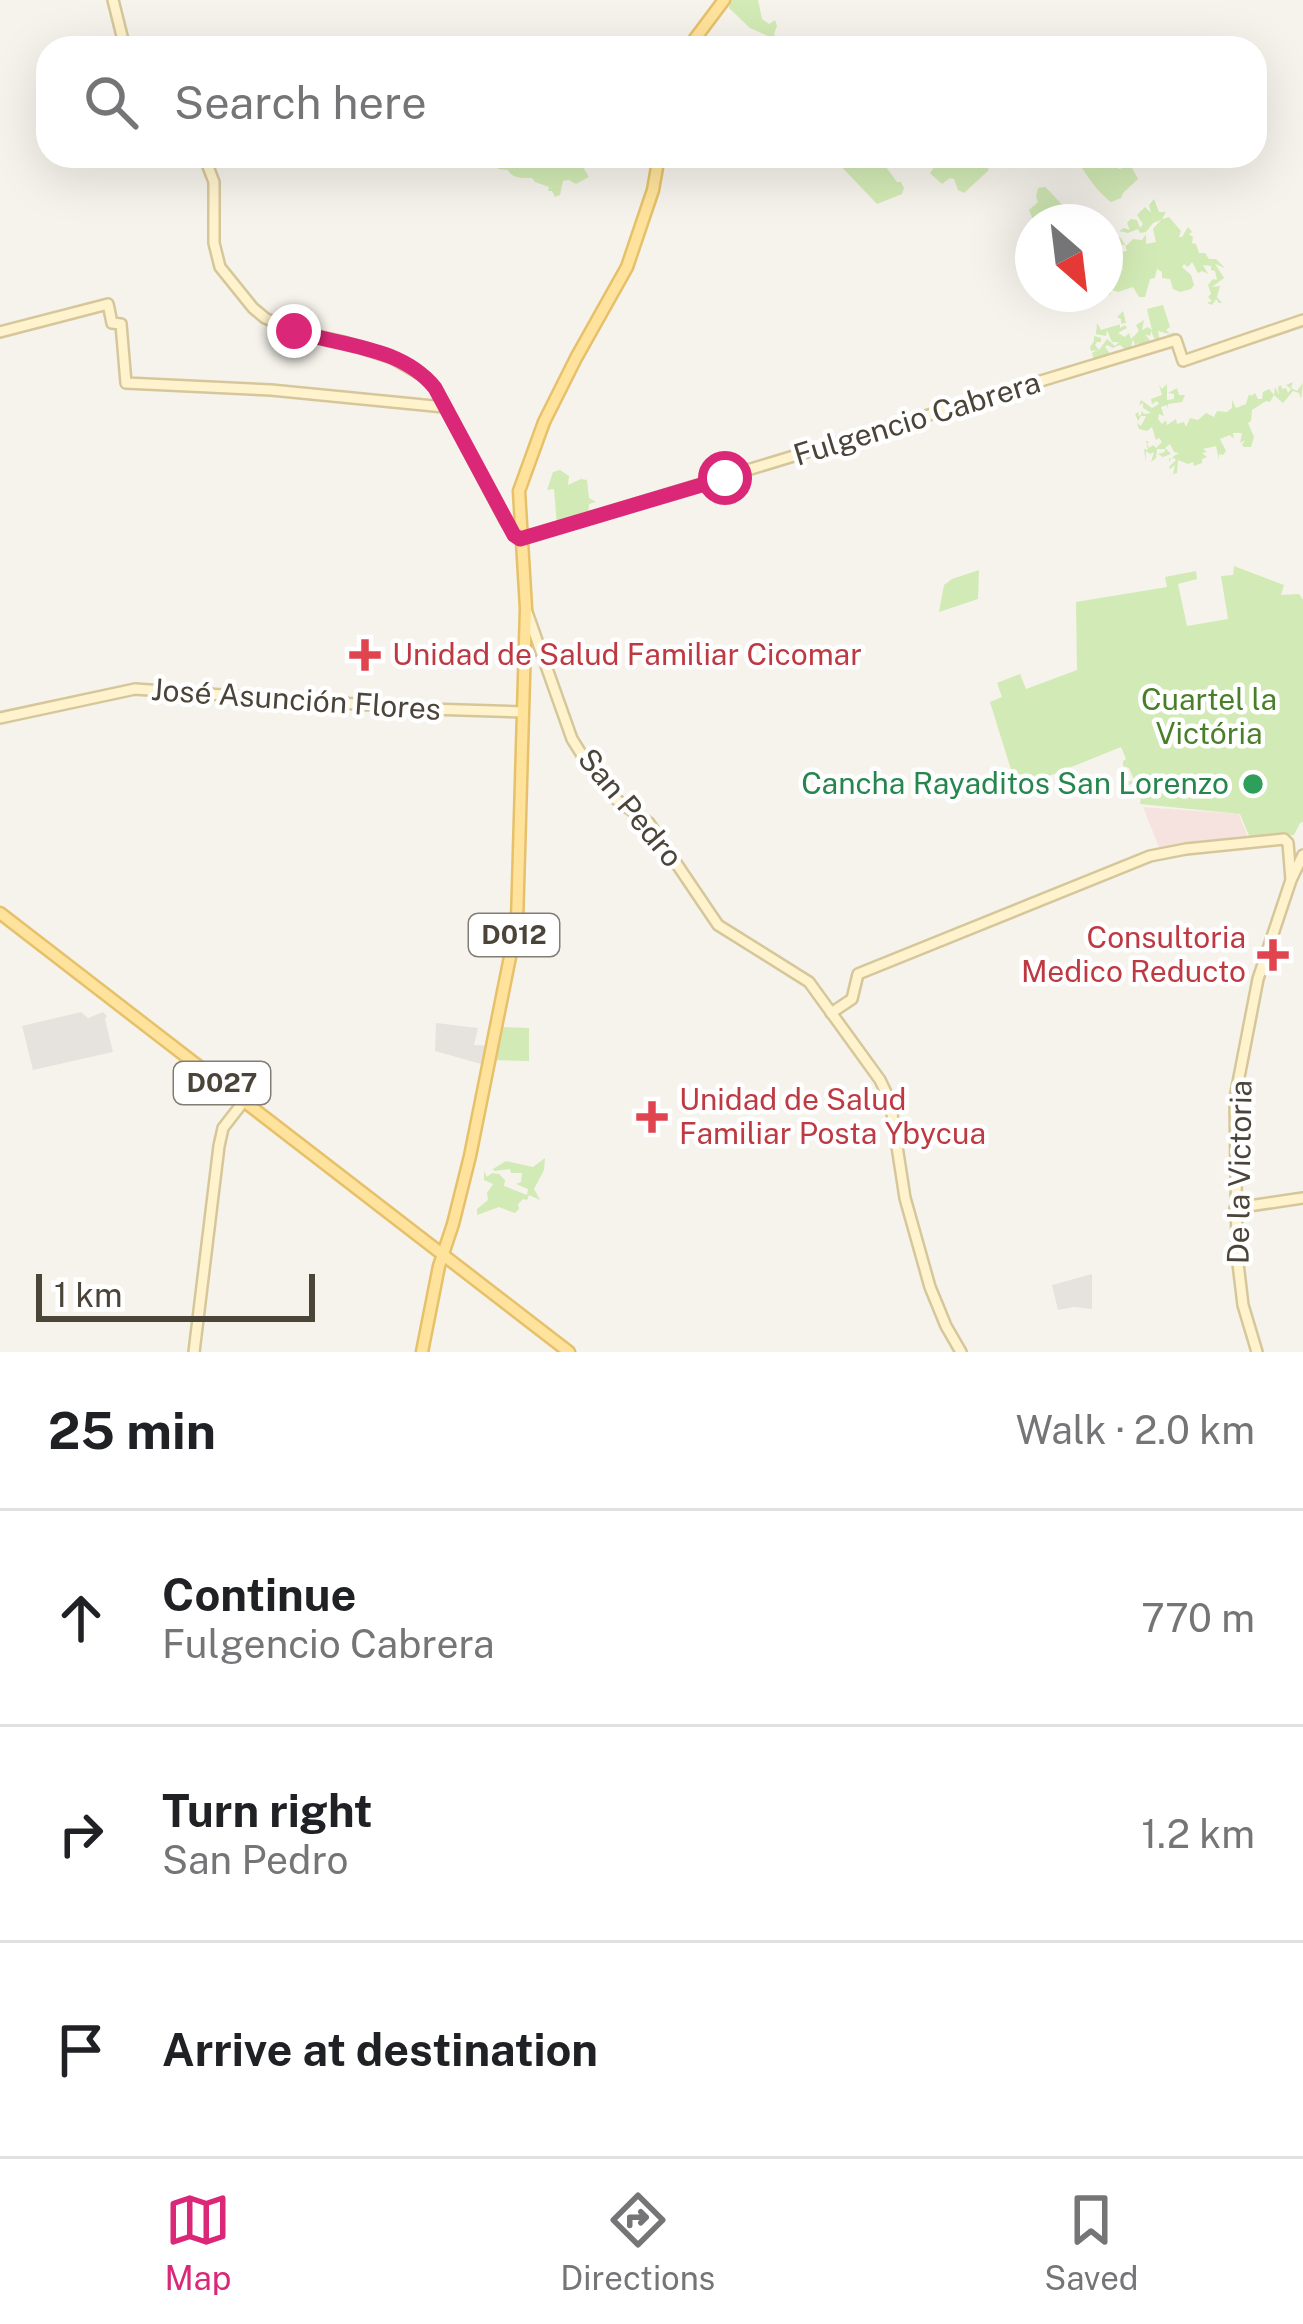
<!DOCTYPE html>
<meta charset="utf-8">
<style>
body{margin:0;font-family:"Public Sans",sans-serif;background:#f2f2f2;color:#202124}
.compass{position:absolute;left:1015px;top:204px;width:108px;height:108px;border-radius:50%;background:#fff;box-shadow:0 12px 48px #0002;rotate:152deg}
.scale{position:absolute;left:36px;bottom:30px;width:279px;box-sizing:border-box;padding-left:12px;border:6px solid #4b4439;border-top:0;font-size:33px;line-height:42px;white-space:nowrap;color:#4b4439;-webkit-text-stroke:9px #fff;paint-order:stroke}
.stop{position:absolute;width:36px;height:36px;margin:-27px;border:9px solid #db2777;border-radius:50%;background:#fff}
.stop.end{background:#db2777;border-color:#fff;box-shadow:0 3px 12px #0008}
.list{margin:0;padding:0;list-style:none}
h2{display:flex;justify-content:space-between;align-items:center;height:156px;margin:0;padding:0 48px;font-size:51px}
h2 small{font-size:39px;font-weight:400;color:#757577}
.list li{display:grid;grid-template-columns:78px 1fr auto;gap:36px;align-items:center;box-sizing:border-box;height:216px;padding:0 48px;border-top:3px solid #e0e0e0}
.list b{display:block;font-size:45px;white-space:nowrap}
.list p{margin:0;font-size:39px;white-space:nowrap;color:#757577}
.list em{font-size:39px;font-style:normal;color:#757577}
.icon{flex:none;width:66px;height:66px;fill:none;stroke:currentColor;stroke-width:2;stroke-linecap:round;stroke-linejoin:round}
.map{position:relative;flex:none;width:1303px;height:1352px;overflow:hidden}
.search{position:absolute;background:#fff;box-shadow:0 12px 48px #0002;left:36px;right:36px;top:36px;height:132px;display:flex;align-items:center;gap:30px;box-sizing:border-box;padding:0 42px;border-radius:36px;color:#757577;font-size:45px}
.sheet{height:804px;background:#fff}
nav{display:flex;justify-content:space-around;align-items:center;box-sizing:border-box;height:168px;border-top:3px solid #e0e0e0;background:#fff;font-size:33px;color:#757577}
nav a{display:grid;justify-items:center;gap:6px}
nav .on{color:#db2777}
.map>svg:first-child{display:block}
.industrial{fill:#e6e2dd}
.medical{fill:#f6e3e0}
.green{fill:#d2eab5}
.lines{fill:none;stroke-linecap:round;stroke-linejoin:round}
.secondary-casing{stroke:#d6c79b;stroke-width:14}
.primary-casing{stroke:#e6c16a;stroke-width:15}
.secondary{stroke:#fff3cd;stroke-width:9}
.primary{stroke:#ffe39c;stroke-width:10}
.route{stroke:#db2777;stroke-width:15}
.health-dot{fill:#e0444e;stroke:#fff;stroke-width:4.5}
.leisure-dot{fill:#2e9e5b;stroke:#fff;stroke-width:4.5}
.labels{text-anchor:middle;stroke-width:9;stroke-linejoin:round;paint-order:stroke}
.shield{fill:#fff;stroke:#817c74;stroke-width:3}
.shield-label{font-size:27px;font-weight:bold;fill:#4b4439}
.street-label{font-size:30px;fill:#4b4439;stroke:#fff}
.health-label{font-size:30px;fill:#be3a42;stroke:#fff;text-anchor:start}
.park-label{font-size:30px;fill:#4a7f2a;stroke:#fff}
.leisure-label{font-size:30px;fill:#27864d;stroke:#fff;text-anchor:end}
</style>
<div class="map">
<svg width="1303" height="1352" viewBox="0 0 1303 1352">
<rect width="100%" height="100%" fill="#f6f3ec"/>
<g class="industrial">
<polygon points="81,1012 88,1018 103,1012 107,1016 105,1019 113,1052 33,1070 22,1026"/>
<polygon points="436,1023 478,1028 474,1045 491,1046 488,1066 435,1051"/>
<polygon points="1092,1274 1092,1309 1074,1307 1058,1310 1052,1285"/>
</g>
<polygon class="medical" points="1143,807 1239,814 1249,840 1160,850"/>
<g class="green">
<polygon points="731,0 758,0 762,19 769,24 775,20 777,26 774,34 782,48 774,48 768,36 750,28 729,8"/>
<path d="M533 156 577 157 589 177 576 184 569 180 563 181 560 195 555 197 552 191H548L549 187 535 182 532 178C523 178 512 179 508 170L498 169 500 163 527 162Z"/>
<polygon points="835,156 892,156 893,161 886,167 897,182 901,182 904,188 902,194 877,204 836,161"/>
<polygon points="931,156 975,156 981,158 989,170 964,193 958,190 954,179 950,178 942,184 930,173 937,163"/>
<path d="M1099 156H1126L1115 165 1119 169 1131 166 1138 179 1123 193 1121 198 1111 202C1100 194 1089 179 1082 168Z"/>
<path d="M1045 187C1053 194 1070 213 1075 222H1034L1029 210 1038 202 1036 197 1038 188Z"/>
<polygon points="1154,199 1159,212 1166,212 1162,219 1169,217 1181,231 1179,237 1182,237 1188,227 1192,232 1189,234 1193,237 1192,243 1196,244 1199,253 1205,253 1209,259 1216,259 1225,268 1215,264 1224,278 1212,287 1220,286 1217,297 1222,303 1219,303 1216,299 1212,305 1207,303 1212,301 1208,297 1211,294 1208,285 1213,279 1217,280 1215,271 1211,270 1211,266 1203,265 1208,274 1202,271 1198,273 1192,262 1188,267 1184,264 1182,267 1191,275 1194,285 1191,289 1180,292 1173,289 1170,279 1162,278 1162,272 1157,269 1155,278 1150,279 1145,297 1139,297 1133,287 1118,292 1112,290 1110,295 1103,294 1102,297 1099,294 1105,294 1105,279 1115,276 1115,281 1118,281 1117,276 1123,269 1119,264 1114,268 1118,272 1109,267 1106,270 1110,275 1105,272 1105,263 1110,263 1106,261 1107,255 1113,255 1114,252 1127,251 1125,245 1118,244 1116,237 1120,237 1126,246 1133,239 1142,240 1146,234 1146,244 1156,242 1153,229 1161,220 1153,223 1146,232 1140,233 1138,229 1128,233 1119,231 1124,228 1130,230 1127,223 1131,219 1137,220 1140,228 1143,224 1137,215 1145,207 1151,213 1149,205"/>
<polygon points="1163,305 1170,327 1166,330 1170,334 1174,332 1173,335 1158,331 1160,341 1157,344 1151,331 1150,336 1145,334 1151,342 1148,349 1142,347 1142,342 1140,348 1138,343 1135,345 1133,339 1131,347 1126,350 1120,345 1113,348 1107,345 1105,347 1111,355 1094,361 1092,353 1097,350 1091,351 1090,347 1094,341 1094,336 1101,338 1101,342 1097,342 1095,345 1099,350 1107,339 1115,346 1119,342 1112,342 1107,330 1106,336 1096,334 1097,323 1101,330 1121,324 1121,319 1117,317 1123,311 1126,323 1120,324 1120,328 1125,325 1127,328 1118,333 1125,337 1129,333 1131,339 1139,331 1136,325 1144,320 1142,330 1148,327 1152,330 1147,309"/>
<polygon points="1293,382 1291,388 1297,391 1303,383 1301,399 1299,393 1293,391 1283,403 1274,395 1270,402 1266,401 1252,410 1251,421 1248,423 1254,437 1251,447 1244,447 1242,445 1245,440 1240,443 1242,433 1233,433 1234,439 1230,435 1220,439 1226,451 1223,455 1219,454 1219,460 1216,446 1203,449 1207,452 1202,453 1207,457 1202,459 1202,463 1194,466 1193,462 1188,464 1178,460 1177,473 1173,474 1175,465 1170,469 1169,467 1176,460 1172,457 1169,462 1169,459 1179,453 1174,452 1170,444 1165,448 1171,454 1163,457 1158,454 1165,452 1165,449 1157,449 1156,458 1151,462 1154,452 1150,454 1146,451 1146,462 1144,449 1148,450 1146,441 1150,442 1147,443 1149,448 1153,445 1156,448 1162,442 1159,438 1156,440 1152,427 1147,431 1139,429 1137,423 1141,426 1146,416 1141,416 1138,421 1135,414 1139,412 1138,416 1141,415 1142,411 1144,414 1151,413 1143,408 1143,403 1139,405 1141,400 1152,408 1159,404 1157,401 1152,404 1151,399 1162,395 1159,385 1162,389 1167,384 1167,400 1174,399 1174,394 1168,393 1177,388 1179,395 1185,395 1182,402 1168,404 1168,409 1167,405 1161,407 1164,416 1159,414 1158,419 1162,424 1166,420 1167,425 1176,419 1177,424 1184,422 1186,427 1190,418 1198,420 1206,413 1214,417 1217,411 1227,412 1232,408 1232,400 1236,408 1246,404 1249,394 1251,396 1255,393 1258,399 1262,399 1263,392 1269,389 1274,395 1275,387 1279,395 1278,387 1281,385 1282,389 1286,388 1288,393 1291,389 1286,385"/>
<polygon points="560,470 569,476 568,485 581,479 587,480 589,498 596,502 589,504 588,518 557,526 554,489 547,490 553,472"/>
<polygon points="1234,566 1284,585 1281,595 1299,594 1303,600 1303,822 1300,823 1294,835 1250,838 1240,814 1140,804 1141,797 1133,784 1127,785 1127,791 1122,794 1124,783 1134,780 1129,768 1123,766 1123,761 1126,759 1121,747 1017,789 990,702 1002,697 997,683 1020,674 1026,689 1077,670 1076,602 1167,587 1165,577 1196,571 1197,579 1178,584 1187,626 1228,619 1221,576 1233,575"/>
<polygon points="979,570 978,599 939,612 944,585 952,579"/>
<polygon points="501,1027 529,1028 529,1061 493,1060"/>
<polygon points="545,1158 544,1170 534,1189 540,1200 529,1195 527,1200 523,1199 518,1204 519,1209 515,1213 499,1207 477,1215 477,1209 488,1200 487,1193 493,1184 484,1180 484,1171 487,1177 492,1173 499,1174 505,1180 504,1186 527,1195 528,1189 516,1184 521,1182 522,1173 511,1173 510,1169 494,1171 493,1169 506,1161 533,1167"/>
</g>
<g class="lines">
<defs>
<g id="secondary">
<polyline points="113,0 125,48"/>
<polyline points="204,156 214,182 214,243 220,267 253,308 265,318 291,330 344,342 392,358 425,377 435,388 506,522 520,539 1176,340 1183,361 1303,320"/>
<polyline points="0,332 108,304 112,323 121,324 126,383 271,390 444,407"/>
<polyline points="527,612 572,739 592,771 617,800 649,823 718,925 809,982 880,1080 890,1101 905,1198 930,1287 946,1326 961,1352"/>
<polyline points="0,718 135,689 429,709 523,712"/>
<polyline points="831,1013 852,999 858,974 1150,856 1186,849 1284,839 1288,843 1291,880"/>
<polyline points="1235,1208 1303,1198"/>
<polyline points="194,1352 219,1146 223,1128 244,1101"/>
<polyline points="1257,1352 1243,1305 1237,1255 1235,1098 1258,979 1291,880 1303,855"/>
</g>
<g id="primary">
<polyline points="688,48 724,0"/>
<polyline points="0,913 569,1352"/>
<polyline points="422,1352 439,1266 453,1224 470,1156 517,922 526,608 519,491 544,422 576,358 627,267 653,190 659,156"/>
</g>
</defs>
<use href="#secondary" class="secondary-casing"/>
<use href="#primary" class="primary-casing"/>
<use href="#secondary" class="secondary"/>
<use href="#primary" class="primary"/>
</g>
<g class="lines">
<path class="route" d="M294 331C341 346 401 346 435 388L514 535 520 539 725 478"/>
</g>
<g class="health-dot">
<path d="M359 637h12v12h12v12h-12v12h-12v-12h-12v-12h12z"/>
<path d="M1267 937h12v12h12v12h-12v12h-12v-12h-12v-12h12z"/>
<path d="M646 1099h12v12h12v12h-12v12h-12v-12h-12v-12h12z"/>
</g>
<circle class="leisure-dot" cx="1253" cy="784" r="12"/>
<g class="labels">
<g class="shield">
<rect x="469" y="914" width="90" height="42" rx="9"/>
<rect x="174" y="1062" width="96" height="42" rx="9"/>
</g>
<g class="shield-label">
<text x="514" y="944">D012</text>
<text x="222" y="1092">D027</text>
</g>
<g class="street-label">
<text transform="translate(917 419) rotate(-17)" y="10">Fulgencio Cabrera</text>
<text transform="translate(296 700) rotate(4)" y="10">José Asunción Flores</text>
<text transform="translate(630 808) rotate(50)" y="10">San Pedro</text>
<text transform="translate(1240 1172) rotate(-89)" y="10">De la Victoria</text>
</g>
<g class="health-label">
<text x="392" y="665">Unidad de Salud Familiar Cicomar</text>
<text x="1246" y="948" text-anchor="end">Consultoria<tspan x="1246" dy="34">Medico Reducto</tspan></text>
<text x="679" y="1110">Unidad de Salud<tspan x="679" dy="34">Familiar Posta Ybycua</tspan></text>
</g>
<g class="park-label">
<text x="1209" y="710">Cuartel la<tspan x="1209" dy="34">Victória</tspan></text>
</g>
<g class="leisure-label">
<text x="1229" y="794">Cancha Rayaditos San Lorenzo</text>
</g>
</g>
</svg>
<svg class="compass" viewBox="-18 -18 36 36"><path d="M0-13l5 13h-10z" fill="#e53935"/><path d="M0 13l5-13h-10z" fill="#757577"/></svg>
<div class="scale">1 km</div>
<div class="stop" style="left:725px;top:478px"></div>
<div class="stop end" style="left:294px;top:331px"></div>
<div class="search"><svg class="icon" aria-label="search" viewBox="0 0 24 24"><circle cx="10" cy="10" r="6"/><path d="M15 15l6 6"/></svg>Search here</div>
</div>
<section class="sheet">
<h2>25 min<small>Walk · 2.0 km</small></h2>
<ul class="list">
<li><svg class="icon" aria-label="ahead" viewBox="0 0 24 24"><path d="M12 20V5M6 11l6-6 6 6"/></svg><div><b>Continue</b><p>Fulgencio Cabrera</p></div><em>770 m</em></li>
<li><svg class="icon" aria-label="right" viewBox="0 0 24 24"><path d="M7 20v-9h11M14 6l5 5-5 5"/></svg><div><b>Turn right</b><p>San Pedro</p></div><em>1.2 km</em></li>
<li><svg class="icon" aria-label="arrive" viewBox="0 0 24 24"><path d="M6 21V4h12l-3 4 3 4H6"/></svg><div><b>Arrive at destination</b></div></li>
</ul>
</section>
<nav>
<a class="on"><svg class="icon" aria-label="map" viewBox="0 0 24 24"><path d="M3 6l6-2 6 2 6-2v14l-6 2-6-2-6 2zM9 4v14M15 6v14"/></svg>Map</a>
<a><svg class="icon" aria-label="directions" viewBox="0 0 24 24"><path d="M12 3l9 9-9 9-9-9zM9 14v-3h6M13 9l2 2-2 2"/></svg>Directions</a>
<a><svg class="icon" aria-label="saved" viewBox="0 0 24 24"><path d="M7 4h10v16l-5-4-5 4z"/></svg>Saved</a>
</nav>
